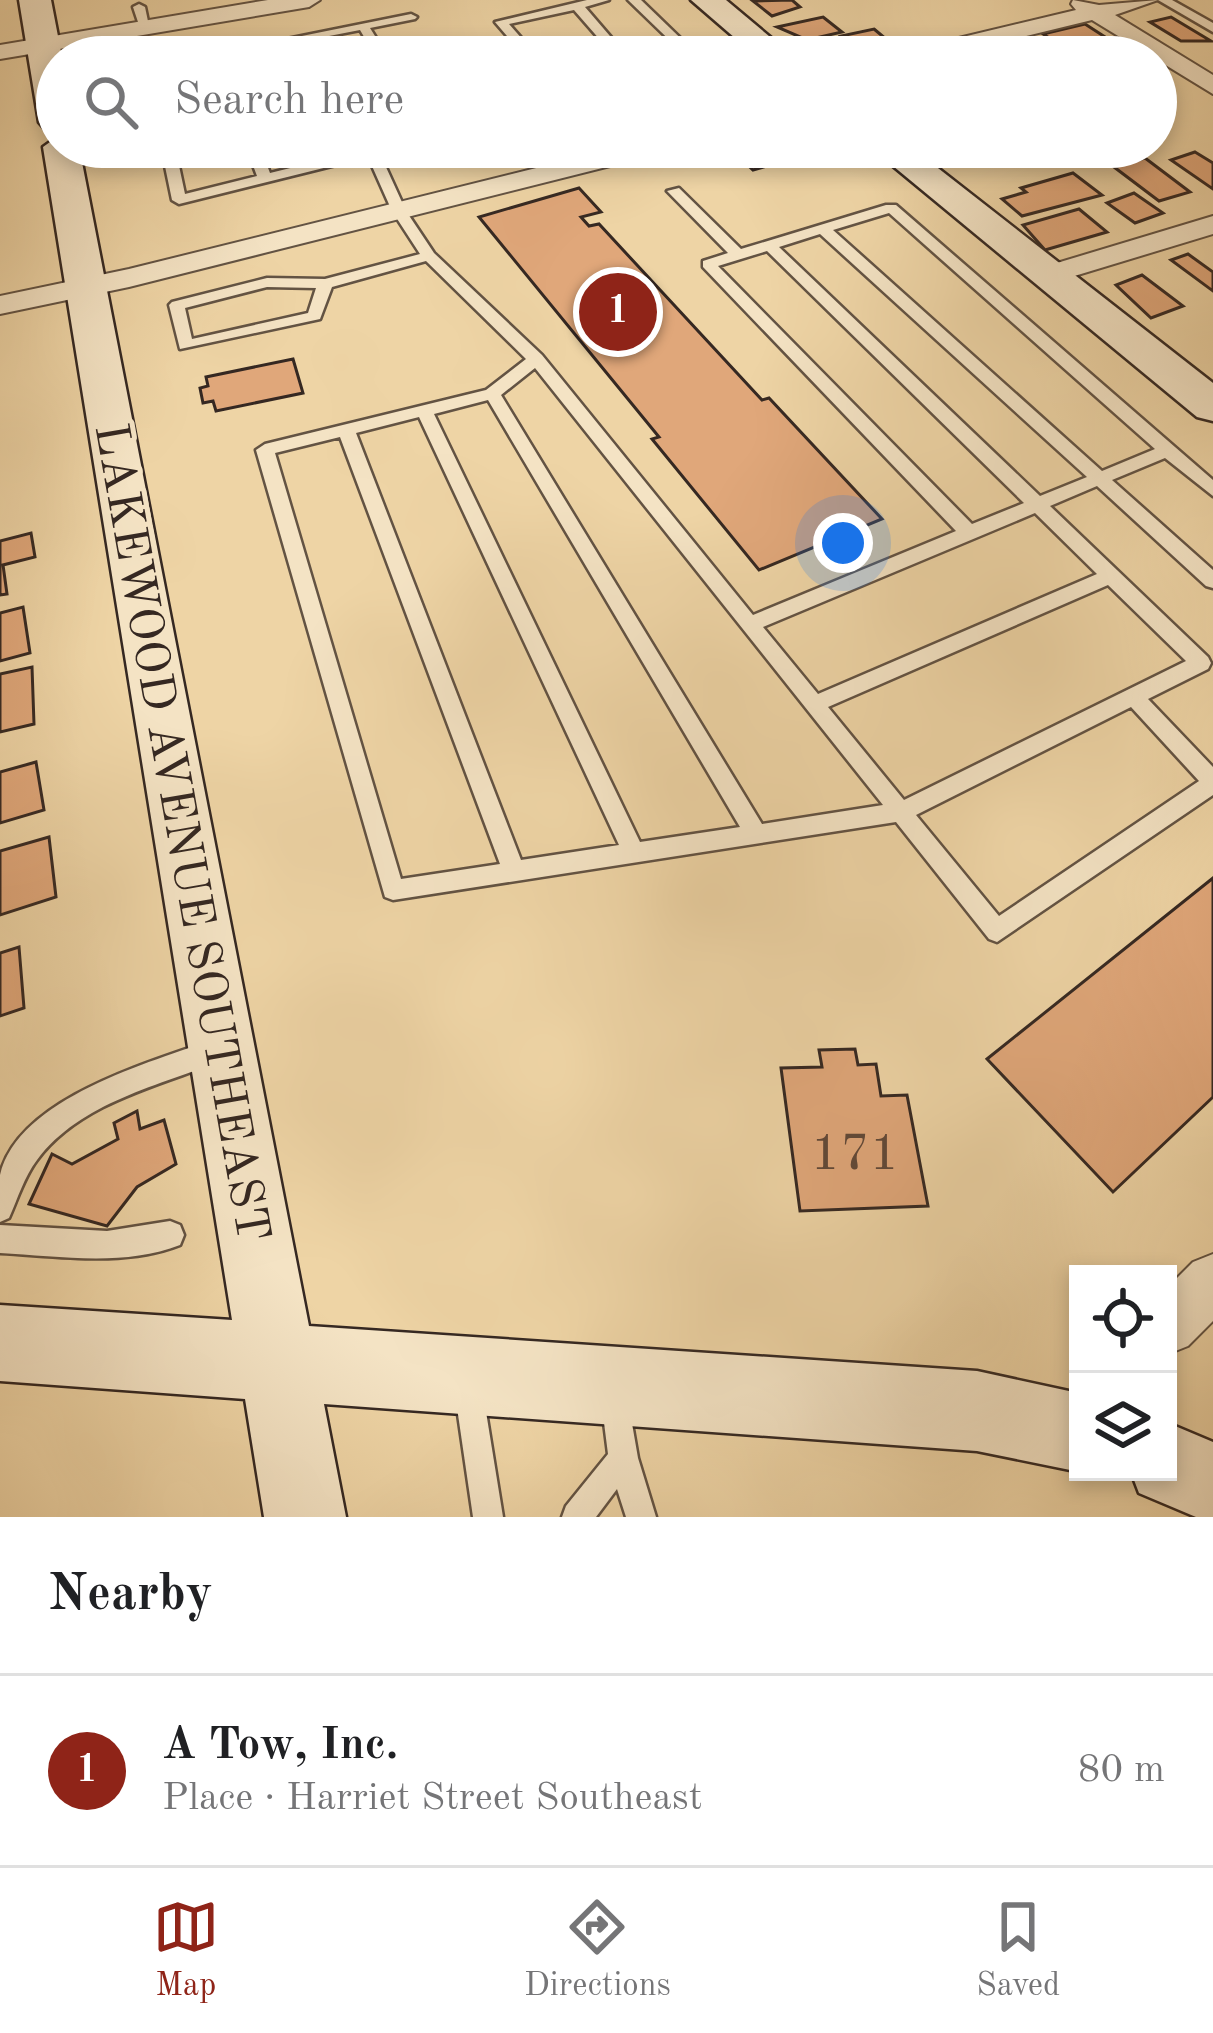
<!DOCTYPE html>
<meta charset="utf-8">
<style>
body{margin:0;font-family:"Old Standard TT",serif;background:#f2f2f2;color:#202124}
.controls{position:absolute;right:36px;bottom:36px;display:grid;overflow:hidden;border-radius:0px;box-shadow:0 6px 18px #0003}
.controls button{width:108px;height:108px;display:grid;place-items:center;padding:0;border:0;border-bottom:3px solid #e0e0e0;background:#fff;color:#202124;font:60px sans-serif}
.you{position:absolute;left:843px;top:543px;width:42px;height:42px;margin:-30px;border:9px solid #fff;border-radius:50%;background:#1a73e8;box-shadow:0 0 0 18px #1a73e833}
.badge{display:grid;place-items:center;width:78px;height:78px;border-radius:50%;background:#8f2418;color:#fff;font-size:39px;font-weight:700}
.pin{position:absolute;translate:-50% -50%;border:6px solid #fff;box-shadow:0 3px 12px #0006}
.list{margin:0;padding:0;list-style:none}
h2{display:flex;justify-content:space-between;align-items:center;height:156px;margin:0;padding:0 48px;font-size:51px}
h2 small{font-size:39px;font-weight:400;color:#757577}
.list li{display:grid;grid-template-columns:78px 1fr auto;gap:36px;align-items:center;box-sizing:border-box;height:192px;padding:0 48px;border-top:3px solid #e0e0e0}
.list b{display:block;font-size:45px;white-space:nowrap}
.list p{margin:0;font-size:39px;white-space:nowrap;color:#757577}
.list em{font-size:39px;font-style:normal;color:#757577}
.icon{flex:none;width:66px;height:66px;fill:none;stroke:currentColor;stroke-width:2;stroke-linecap:round;stroke-linejoin:round}
.map{position:relative;flex:none;width:1213px;height:1517px;overflow:hidden}
.search{position:absolute;background:#fff;box-shadow:0 6px 18px #0003;left:36px;right:36px;top:36px;height:132px;display:flex;align-items:center;gap:30px;box-sizing:border-box;padding:0 42px;border-radius:66px;color:#757577;font-size:45px}
.sheet{height:348px;background:#fff}
nav{display:flex;justify-content:space-around;align-items:center;box-sizing:border-box;height:168px;border-top:3px solid #e0e0e0;background:#fff;font-size:33px;color:#757577}
nav a{display:grid;justify-items:center;gap:6px}
nav .on{color:#8f2418}
.map>svg:first-child{display:block}
.building{fill:#e0a77a;stroke:#352822;stroke-width:3}
.lines{fill:none;stroke-linecap:round;stroke-linejoin:round}
.lane-casing{stroke:#635343;stroke-width:5}
.street-casing{stroke:#635343;stroke-width:4}
.secondary-casing{stroke:#352822;stroke-width:5}
.lane{fill:#f4e3c4;fill-rule:evenodd}
.street{fill:#f4e3c4;fill-rule:evenodd}
.secondary{fill:#f4e3c4;fill-rule:evenodd}
.labels{text-anchor:middle;stroke-width:10;stroke-linejoin:round;paint-order:stroke}
.street-label{font-size:48px;fill:#352822;stroke:#f4e3c4}
.near-number-label{font-size:51px;fill:#604838}
</style>
<div class="map">
<svg width="1213" height="1517" viewBox="0 0 1213 1517">
<rect width="100%" height="100%" fill="#eed4a5"/>
<filter id="stains"><feTurbulence type="fractalNoise" baseFrequency=".00167" numOctaves="4"/><feColorMatrix values="0 0 0 0 .2 0 0 0 0 .09 0 0 0 0 .02 0 0 0 .5 -.17"/></filter>
<radialGradient id="worn" r=".72"><stop offset=".6" stop-color="#630" stop-opacity="0"/><stop offset="1" stop-color="#630" stop-opacity=".3"/></radialGradient>
<g class="building">
<polygon points="792,0 800,7 772,16 753,1"/>
<polygon points="823,17 842,32 807,40 777,27"/>
<polygon points="1171,17 1211,41 1181,41 1150,22"/>
<polygon points="1085,24 1136,57 1079,57 1043,34"/>
<polygon points="874,29 892,44 886,45 890,49 859,52 841,36"/>
<polygon points="829,37 854,57 806,57 793,47"/>
<polygon points="164,41 171,56 121,57 116,45"/>
<polygon points="729,147 796,147 805,155 753,170"/>
<polygon points="1195,152 1213,163 1213,189 1171,160"/>
<polygon points="1145,158 1190,192 1159,201 1114,167"/>
<polygon points="1073,173 1102,195 1022,216 1002,199 1026,192 1021,188"/>
<polygon points="579,188 601,212 581,217 589,226 599,224 762,400 769,398 882,519 759,570 652,439 659,437 479,217"/>
<polygon points="1134,193 1163,213 1135,223 1107,203"/>
<polygon points="1079,209 1107,232 1045,250 1023,225"/>
<polygon points="1188,254 1213,272 1213,291 1171,260"/>
<polygon points="1142,275 1183,306 1151,318 1116,285"/>
<polygon points="293,359 303,393 216,411 213,401 203,403 200,388 208,386 206,377"/>
<polygon points="31,533 35,557 3,565 7,594 0,595 0,541"/>
<polygon points="23,607 30,653 0,661 0,613"/>
<polygon points="32,667 34,724 0,732 0,674"/>
<polygon points="36,762 44,810 0,823 0,772"/>
<polygon points="49,837 56,897 0,915 0,851"/>
<polygon points="1213,878 1213,1097 1113,1192 987,1059"/>
<polygon points="19,947 24,1008 0,1016 0,953"/>
<polygon points="855,1049 858,1065 876,1064 881,1096 907,1095 928,1206 800,1211 781,1068 822,1067 819,1050"/>
<polygon points="137,1111 140,1129 164,1120 176,1164 137,1187 107,1226 29,1204 52,1154 72,1164 118,1139 114,1123"/>
</g>
<g class="lines">
<defs>
<g id="lane">
<polygon points="587,0 609,0 585,7 628,57 615,57 574,10 509,24 538,57 525,57 495,22"/>
<polygon points="628,0 641,0 700,57 687,57"/>
<polygon points="1158,0 1172,0 1213,23 1213,32"/>
<polygon points="139,4 145,7 150,31 140,28 133,7"/>
<polygon points="411,14 417,17 415,19 370,28 388,57 376,57 360,30 293,43 287,39"/>
<path d="M161 147H175L185 194 257 176 246 147H260L270 173 376 147H399L380 154 406 211 434 253 542 355 753 615 956 531 703 267V261L728 253 667 191 679 188 741 249 886 205H896L1213 480V496L1165 458 1112 480 1213 570V588L1206 586 1097 486 1050 506 1208 657 1211 663 1208 669 1148 699 1213 767V795L997 942 989 939 896 822 393 900 385 897 256 450 265 444 486 390 526 359 426 261 332 287 320 319 180 349 169 305 172 302 267 278 325 279 420 254 392 211 368 157 179 204 172 200ZM889 213 1155 449 1102 471 833 230ZM820 234 1087 477 1040 496 779 247ZM767 251 1024 503 972 524 718 266ZM267 287 316 288 308 313 192 339 185 308ZM535 368 883 805 762 824 501 395ZM488 400 740 827 640 842 434 414ZM419 417 619 845 521 860 356 433ZM340 437 500 864 401 879 275 453ZM1035 513 1097 574 818 694 763 627ZM1108 585 1186 661 904 800 828 707ZM1131 707 1199 781 999 916 916 815Z"/>
<path d="M215 1039 224 1042 227 1051 224 1060C161 1085 80 1102 37 1160 24 1177 18 1198 9 1218L0 1222C0 1208 0 1190 0 1175 18 1098 151 1062 215 1039Z"/>
<path d="M170 1221 180 1225 184 1235 180 1245C124 1267 58 1256 0 1253V1225L107 1231Z"/>
<polygon points="468,1373 478,1377 482,1387 503,1517 473,1517 454,1387 458,1377"/>
<polygon points="616,1384 626,1389 638,1458 656,1517 626,1517 617,1489 596,1517 562,1517 566,1506 608,1454 601,1399 606,1389"/>
</g>
<g id="street">
<polygon points="268,0 320,0 309,7 0,59 0,45"/>
<polygon points="1073,0 1099,5 1158,0 1115,15 1213,75 1213,94 1092,20 939,57 897,57 900,52 1076,10 1071,4"/>
<polygon points="621,147 666,147 662,153 129,287 0,314 0,296 129,269"/>
<polygon points="1213,216 1213,234 1048,284 1033,275 1037,269"/>
<polygon points="1213,1254 1213,1321 1188,1346 1168,1354 1168,1287 1193,1262"/>
</g>
<g id="secondary">
<polygon points="19,0 51,0 62,57 57,57 57,133 45,129 39,122"/>
<polygon points="691,0 726,0 794,57 757,57"/>
<polygon points="57,137 57,147 79,147 309,1326 977,1371 1078,1393 1080,1472 977,1451 324,1404 346,1517 264,1517 245,1399 0,1381 0,1305 232,1320 43,147"/>
<polygon points="870,147 911,147 1213,383 1213,421 1197,417"/>
<polygon points="1168,1423 1213,1442 1213,1517 1196,1517 1139,1493 1131,1472 1168,1472"/>
</g>
</defs>
<use href="#lane" class="lane-casing"/>
<use href="#street" class="street-casing"/>
<use href="#secondary" class="secondary-casing"/>
<use href="#lane" class="lane"/>
<use href="#street" class="street"/>
<use href="#secondary" class="secondary"/>
</g>
<g class="labels">
<g class="street-label">
<text transform="translate(184 832) rotate(80)" y="17">LAKEWOOD AVENUE SOUTHEAST</text>
</g>
<g class="near-number-label">
<text x="855" y="1169">171</text>
</g>
</g>
<rect width="100%" height="100%" filter="url(#stains)"/>
<rect width="100%" height="100%" fill="url(#worn)"/>
</svg>
<div class="controls">
<button><svg class="icon" aria-label="locate" viewBox="0 0 24 24"><circle cx="12" cy="12" r="6"/><path d="M12 2v4M12 18v4M2 12h4M18 12h4"/></svg></button>
<button><svg class="icon" aria-label="layers" viewBox="0 0 24 24"><path d="M12 4l9 5-9 5-9-5zM3 14l9 5 9-5"/></svg></button>
</div>
<div class="you"></div>
<div class="pin badge" style="left:618px;top:312px">1</div>
<div class="search"><svg class="icon" aria-label="search" viewBox="0 0 24 24"><circle cx="10" cy="10" r="6"/><path d="M15 15l6 6"/></svg>Search here</div>
</div>
<section class="sheet">
<h2>Nearby<small></small></h2>
<ul class="list">
<li><span class="badge">1</span><div><b>A Tow, Inc.</b><p>Place · Harriet Street Southeast</p></div><em>80 m</em></li>
</ul>
</section>
<nav>
<a class="on"><svg class="icon" aria-label="map" viewBox="0 0 24 24"><path d="M3 6l6-2 6 2 6-2v14l-6 2-6-2-6 2zM9 4v14M15 6v14"/></svg>Map</a>
<a><svg class="icon" aria-label="directions" viewBox="0 0 24 24"><path d="M12 3l9 9-9 9-9-9zM9 14v-3h6M13 9l2 2-2 2"/></svg>Directions</a>
<a><svg class="icon" aria-label="saved" viewBox="0 0 24 24"><path d="M7 4h10v16l-5-4-5 4z"/></svg>Saved</a>
</nav>
